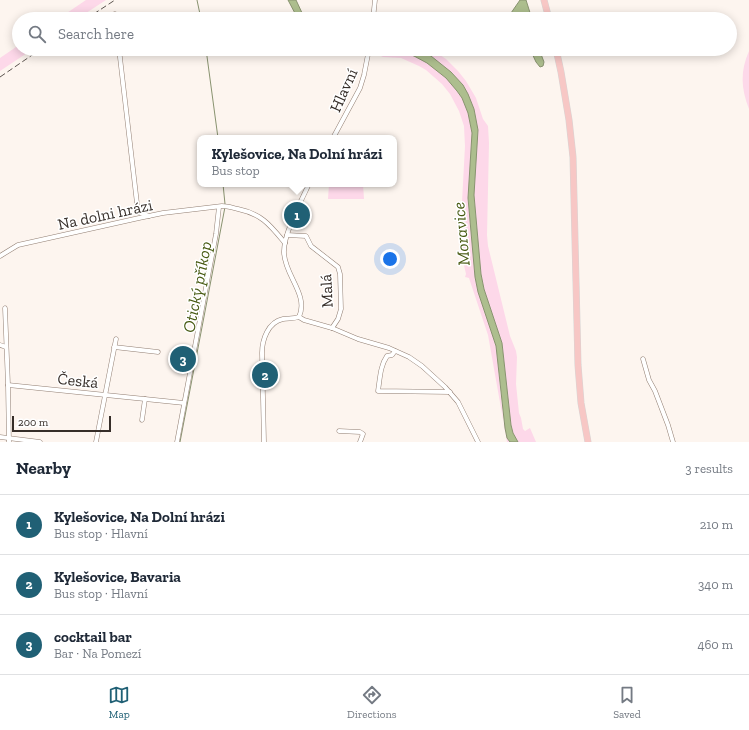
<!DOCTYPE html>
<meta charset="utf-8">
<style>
body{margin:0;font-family:"Zilla Slab",serif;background:#f6f6f7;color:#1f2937}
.scale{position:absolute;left:12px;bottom:10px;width:99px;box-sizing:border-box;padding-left:4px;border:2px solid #362e29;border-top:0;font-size:11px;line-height:14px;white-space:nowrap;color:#362e29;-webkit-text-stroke:3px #fff;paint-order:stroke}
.you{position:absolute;left:390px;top:259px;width:14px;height:14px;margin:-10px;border:3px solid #fff;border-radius:50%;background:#1a73e8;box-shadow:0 0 0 6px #1a73e833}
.badge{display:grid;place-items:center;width:26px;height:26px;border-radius:50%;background:#206075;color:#fff;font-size:13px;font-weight:700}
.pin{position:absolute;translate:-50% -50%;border:2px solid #fff;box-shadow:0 1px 4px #0006}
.popup{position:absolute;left:197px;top:135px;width:200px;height:52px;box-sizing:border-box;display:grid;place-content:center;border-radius:8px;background:#fff;filter:drop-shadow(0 1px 3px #0005);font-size:13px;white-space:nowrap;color:#747a83}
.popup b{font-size:15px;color:#1f2937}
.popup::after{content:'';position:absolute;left:50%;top:100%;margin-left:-8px;border:8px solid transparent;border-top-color:#fff}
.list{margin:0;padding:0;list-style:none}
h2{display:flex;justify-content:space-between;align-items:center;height:52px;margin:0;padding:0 16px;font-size:17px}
h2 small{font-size:13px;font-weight:400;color:#747a83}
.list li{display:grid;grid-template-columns:26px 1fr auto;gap:12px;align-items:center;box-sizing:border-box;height:60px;padding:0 16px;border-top:1px solid #e0e1e3}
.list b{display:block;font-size:15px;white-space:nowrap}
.list p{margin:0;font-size:13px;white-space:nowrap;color:#747a83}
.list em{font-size:13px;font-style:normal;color:#747a83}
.icon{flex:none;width:22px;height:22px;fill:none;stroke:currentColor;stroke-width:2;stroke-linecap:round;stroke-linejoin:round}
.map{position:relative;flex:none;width:749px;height:442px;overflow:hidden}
.search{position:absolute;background:#fff;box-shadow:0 2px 10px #0003;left:12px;right:12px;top:12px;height:44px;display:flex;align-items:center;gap:10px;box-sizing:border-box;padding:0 14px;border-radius:22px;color:#747a83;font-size:15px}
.sheet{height:232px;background:#fff}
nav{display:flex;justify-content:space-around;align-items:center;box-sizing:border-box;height:56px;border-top:1px solid #e0e1e3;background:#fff;font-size:11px;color:#747a83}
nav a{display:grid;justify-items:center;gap:2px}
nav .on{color:#206075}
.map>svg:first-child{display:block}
.green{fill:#fdd8e9}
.water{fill:#adbe8e;stroke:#899370}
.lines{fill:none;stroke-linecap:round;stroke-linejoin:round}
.stream{stroke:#899370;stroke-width:1}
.street-casing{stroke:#927f73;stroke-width:5}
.primary-casing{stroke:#d7d5d4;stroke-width:7}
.street{stroke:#fff;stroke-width:4}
.primary{stroke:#f7c7c5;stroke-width:6}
.rail{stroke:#5c544f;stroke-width:1;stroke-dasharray:6 3;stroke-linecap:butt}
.labels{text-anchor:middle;stroke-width:3;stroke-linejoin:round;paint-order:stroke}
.street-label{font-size:16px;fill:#362e29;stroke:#fff}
.water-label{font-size:17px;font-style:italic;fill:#475a12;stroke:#fff}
</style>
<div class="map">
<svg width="749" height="442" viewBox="0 0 749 442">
<rect width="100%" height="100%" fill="#fdf5ef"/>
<g class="green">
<polygon points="86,0 106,0 77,19 58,19"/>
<polygon points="19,45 19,49 33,49 0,71 0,58"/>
<polygon points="372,49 393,49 414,56 427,63 446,78 457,91 462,98 468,113 472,133 468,198 475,277 478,292 496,346 504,428 507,438 510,442 507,442 488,335 469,278 465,277 466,274 461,252 460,249 459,248 466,245 462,202 465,146 464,126 459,111 450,94 442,84 426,70 419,66 401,58 383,57 375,53"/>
<polygon points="417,49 431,49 446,59 458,71 466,81 476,98 483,119 488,126 489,143 487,235 488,246 510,336 516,351 517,357 516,384 519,413 521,418 523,429 525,431 530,428 536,442 518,442 513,433 511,425 502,343 484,289 481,274 474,195 478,130 468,94 463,85 451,72 431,56"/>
<path d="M749 51V109C741 89 740 71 749 51Z"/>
<polygon points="329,184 363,184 364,199 328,199"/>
</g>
<g class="water">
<polygon points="288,0 296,0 303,15 307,19 298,19"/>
<polygon points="520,0 526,0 532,19 511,19 511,13"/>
<polygon points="393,49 417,49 431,56 451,72 463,85 468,94 474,109 478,130 474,195 481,274 484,289 502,343 511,425 513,433 518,442 510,442 507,438 505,428 496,346 478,292 475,277 468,198 472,133 468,113 462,98 457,91 446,78 427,63 414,56"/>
<polygon points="530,49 539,49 544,62 543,66 540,67 536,62"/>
</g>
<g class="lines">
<g class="stream">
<polyline points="197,0 201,19"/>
<polyline points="206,49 218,138"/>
<polyline points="223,184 225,204"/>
<polyline points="180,442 225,207"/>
</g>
<defs>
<g id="street">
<polyline points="115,14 116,19"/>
<polyline points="373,19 375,0"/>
<polyline points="119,49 138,212 149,216"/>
<polyline points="333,138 360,88 364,75 369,49"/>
<polyline points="287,235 306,236 311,246 338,267 340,274 341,309 338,319 332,328"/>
<path d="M0 256 18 245 139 218 163 213 222 206C228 206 233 208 238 209 262 214 270 225 285 243"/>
<polyline points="5,308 8,385 9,442"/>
<polyline points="299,317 304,320 332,328 358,339 389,348 409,357 422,366 445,387 458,402 478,442"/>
<path d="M299 317C309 295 285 276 284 253 283 235 301 201 309 184"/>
<polyline points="0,345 6,347"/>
<polyline points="114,347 158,352"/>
<path d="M395 351 392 355 387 356C380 366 380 379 378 391L450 392"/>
<polyline points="643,359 649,380 655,391 668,425 673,442"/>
<polyline points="8,385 184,403"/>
<polyline points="142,420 145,399"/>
<polyline points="339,431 360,432 363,434 360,442"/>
<polyline points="0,437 40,442"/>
<polyline points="96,442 116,339"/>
<polyline points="177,442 216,234 219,207"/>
<path d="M264 442 262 353C262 340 268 322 283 319 288 318 293 319 299 317"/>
</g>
<g id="primary">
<polyline points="544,0 549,19"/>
<polyline points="556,49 561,72 569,120 573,157 578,365 581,403 588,442"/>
</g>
</defs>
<use href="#street" class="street-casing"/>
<use href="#primary" class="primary-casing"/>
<use href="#street" class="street"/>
<use href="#primary" class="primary"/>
<g class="rail">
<polyline points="86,19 115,0"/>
<polyline points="0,77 41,49"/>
</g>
</g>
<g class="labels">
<g class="street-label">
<text transform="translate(343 90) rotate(-66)" y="6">Hlavní</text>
<text transform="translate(105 214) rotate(-12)" y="6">Na dolni hrázi</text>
<text transform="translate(326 291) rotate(-93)" y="6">Malá</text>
<text transform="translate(78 380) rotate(6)" y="6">Česká</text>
</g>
<g class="water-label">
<text transform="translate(461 234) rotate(-95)" y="6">Moravice</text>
<text transform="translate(197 287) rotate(-79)" y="6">Otický příkop</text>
</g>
</g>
</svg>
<div class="scale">200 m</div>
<div class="you"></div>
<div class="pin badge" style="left:297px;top:215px">1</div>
<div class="popup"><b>Kylešovice, Na Dolní hrázi</b>Bus stop</div>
<div class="pin badge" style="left:265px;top:375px">2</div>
<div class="pin badge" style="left:183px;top:359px">3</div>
<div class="search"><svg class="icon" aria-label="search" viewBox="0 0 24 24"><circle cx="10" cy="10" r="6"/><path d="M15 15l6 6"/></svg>Search here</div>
</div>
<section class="sheet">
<h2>Nearby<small>3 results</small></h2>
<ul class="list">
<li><span class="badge">1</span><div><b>Kylešovice, Na Dolní hrázi</b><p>Bus stop · Hlavní</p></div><em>210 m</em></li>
<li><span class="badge">2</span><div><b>Kylešovice, Bavaria</b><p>Bus stop · Hlavní</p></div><em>340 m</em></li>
<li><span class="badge">3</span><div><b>cocktail bar</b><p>Bar · Na Pomezí</p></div><em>460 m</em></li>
</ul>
</section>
<nav>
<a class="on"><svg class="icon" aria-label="map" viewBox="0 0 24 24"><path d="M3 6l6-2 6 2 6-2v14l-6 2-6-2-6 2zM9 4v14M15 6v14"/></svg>Map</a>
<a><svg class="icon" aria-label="directions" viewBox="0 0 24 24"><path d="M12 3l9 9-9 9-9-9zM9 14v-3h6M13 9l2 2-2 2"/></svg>Directions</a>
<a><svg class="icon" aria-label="saved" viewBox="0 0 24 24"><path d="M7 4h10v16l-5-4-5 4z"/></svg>Saved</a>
</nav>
